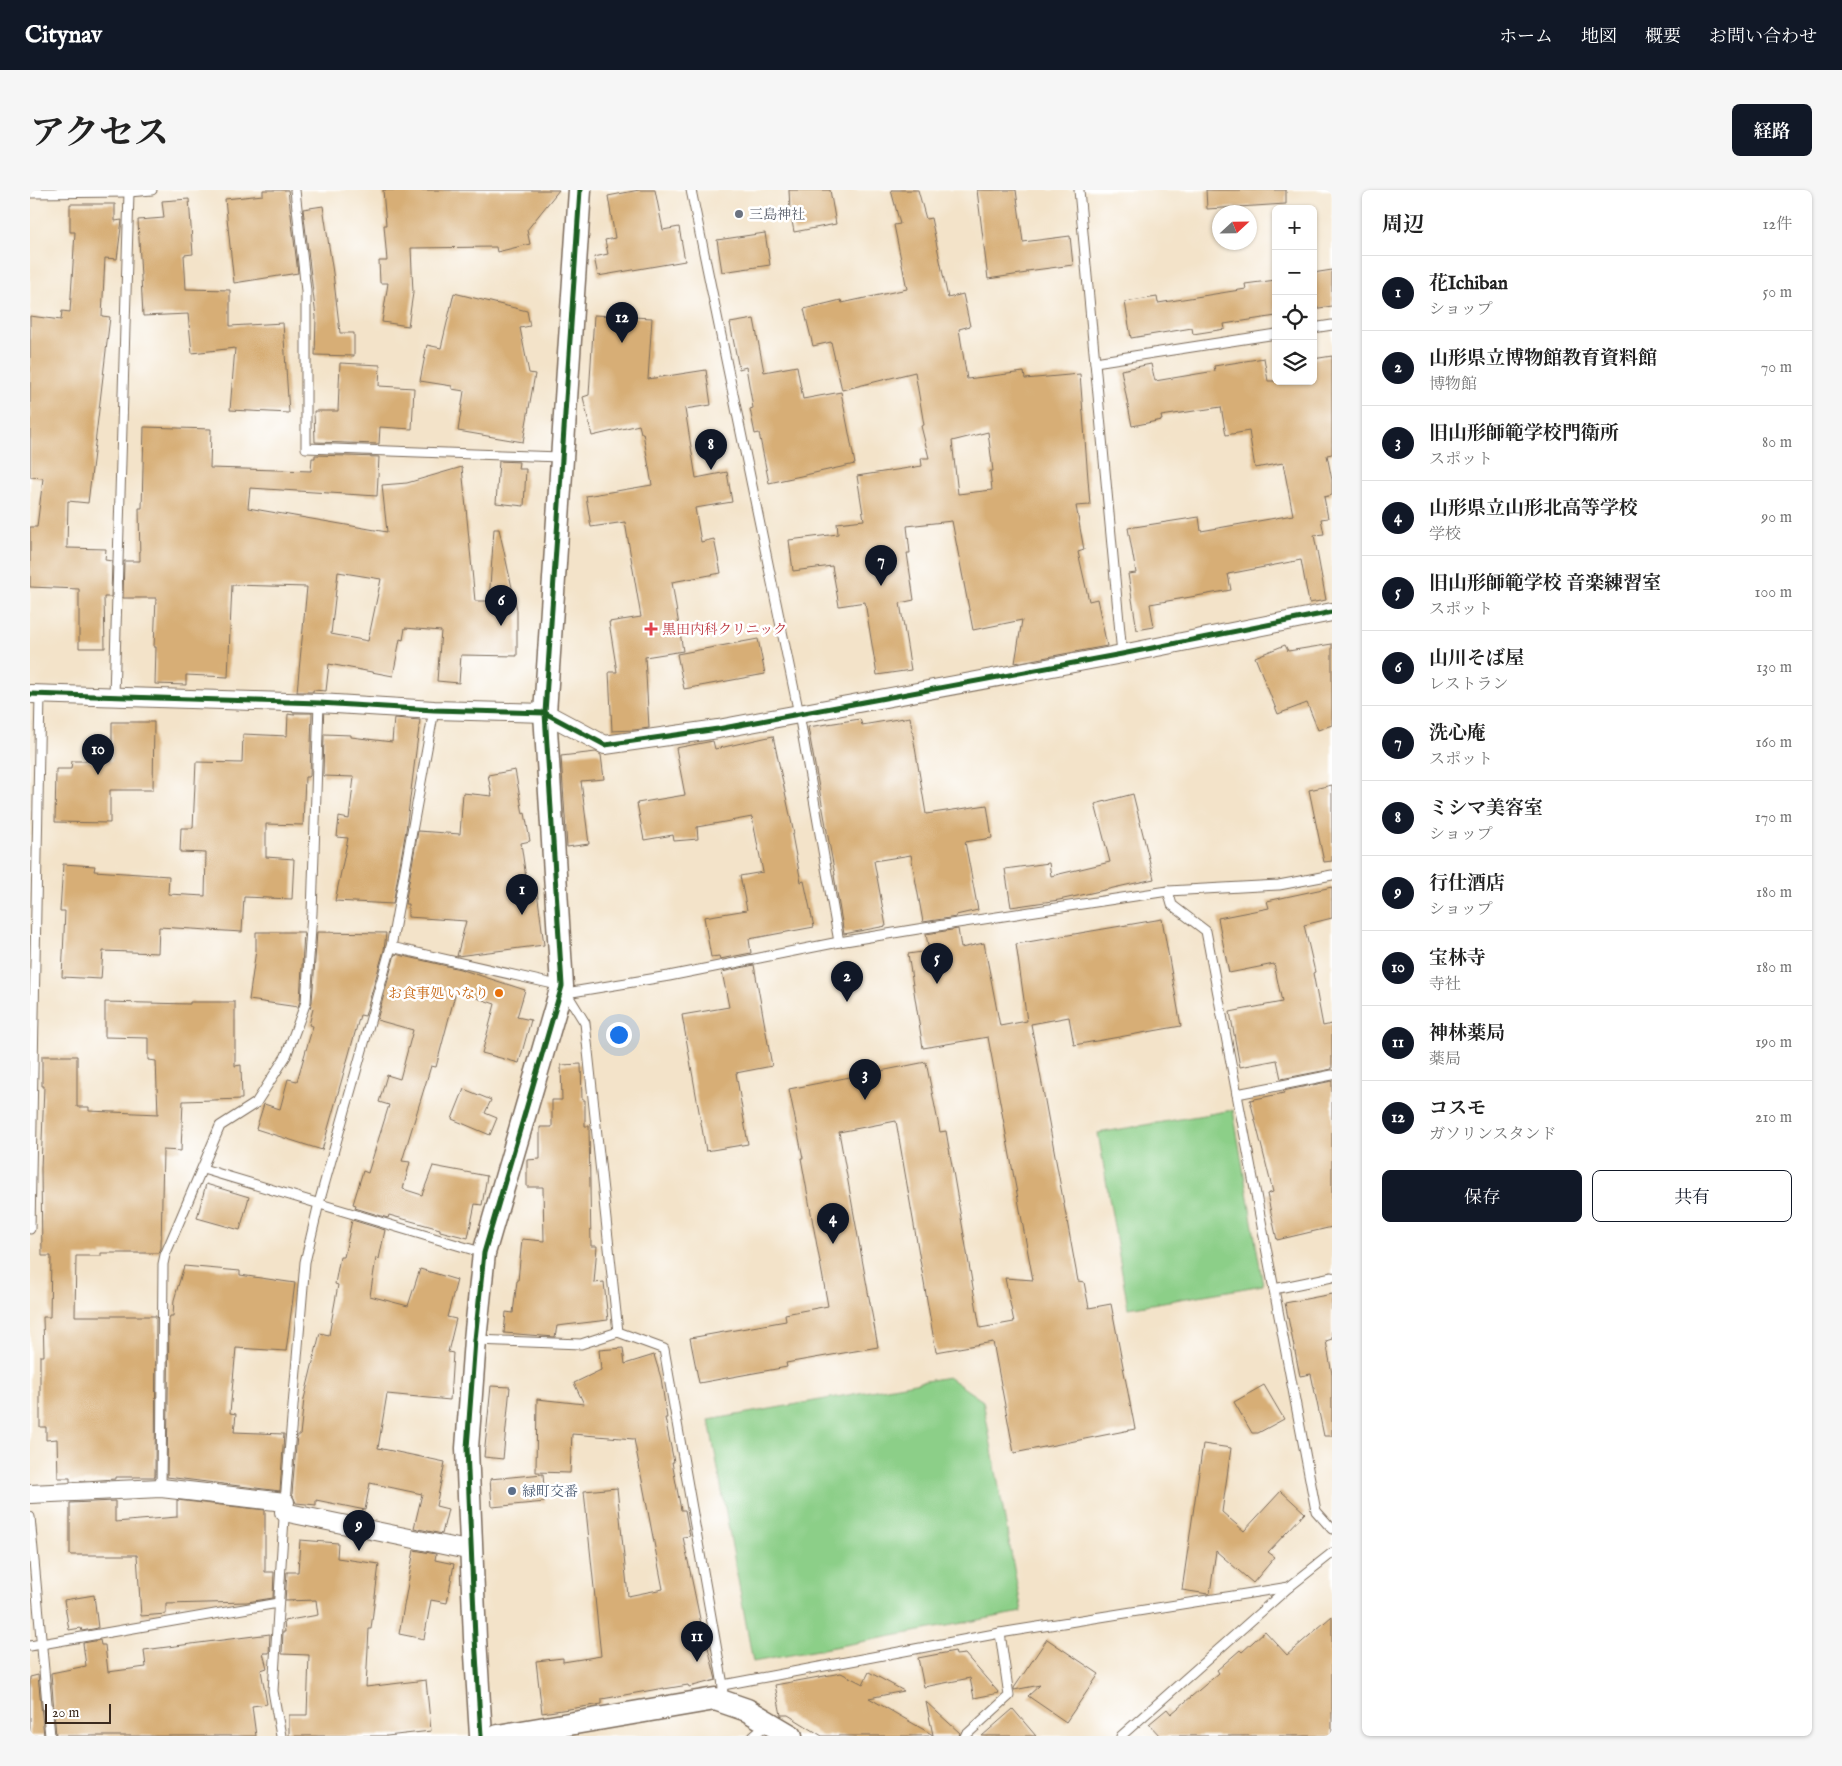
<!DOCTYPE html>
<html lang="ja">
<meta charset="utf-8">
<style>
body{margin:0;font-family:"IM FELL English","Noto Serif JP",serif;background:#f6f6f6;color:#222}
.controls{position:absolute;right:15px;top:15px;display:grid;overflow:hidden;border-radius:8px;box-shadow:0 1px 4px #0004}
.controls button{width:45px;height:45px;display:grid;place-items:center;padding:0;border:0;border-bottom:1px solid #e0e0e0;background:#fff;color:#222;font:25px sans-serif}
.compass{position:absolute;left:1182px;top:15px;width:45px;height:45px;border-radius:50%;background:#fff;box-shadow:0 1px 4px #0004;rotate:68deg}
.scale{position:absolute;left:15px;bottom:12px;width:66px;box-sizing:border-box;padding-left:5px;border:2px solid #3b2a1e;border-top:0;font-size:14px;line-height:18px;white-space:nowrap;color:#3b2a1e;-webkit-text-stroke:4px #fff;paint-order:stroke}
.you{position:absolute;left:588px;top:844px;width:18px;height:18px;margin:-12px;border:4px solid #fff;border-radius:50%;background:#1a73e8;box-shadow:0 0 0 8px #1a73e833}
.badge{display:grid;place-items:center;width:32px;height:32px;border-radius:50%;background:#111827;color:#fff;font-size:16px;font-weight:700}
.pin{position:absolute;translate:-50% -41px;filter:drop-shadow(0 1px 2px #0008)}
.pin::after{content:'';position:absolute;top:26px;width:18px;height:15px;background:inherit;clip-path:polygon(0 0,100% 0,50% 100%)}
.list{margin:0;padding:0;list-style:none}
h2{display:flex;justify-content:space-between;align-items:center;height:65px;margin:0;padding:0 20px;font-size:21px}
h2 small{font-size:16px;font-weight:400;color:#767676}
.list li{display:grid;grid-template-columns:32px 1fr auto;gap:15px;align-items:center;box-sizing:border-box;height:75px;padding:0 20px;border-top:1px solid #e0e0e0}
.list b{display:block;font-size:19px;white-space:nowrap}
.list p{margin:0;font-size:16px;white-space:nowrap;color:#767676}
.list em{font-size:16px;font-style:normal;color:#767676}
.actions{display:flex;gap:10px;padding:15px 20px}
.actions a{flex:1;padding:11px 0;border:1px solid #111827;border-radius:8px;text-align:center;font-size:18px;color:#111827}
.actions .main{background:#111827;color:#fff}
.icon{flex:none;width:28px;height:28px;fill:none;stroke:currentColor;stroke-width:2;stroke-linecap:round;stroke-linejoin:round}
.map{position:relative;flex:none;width:1302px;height:1546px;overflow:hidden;border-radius:8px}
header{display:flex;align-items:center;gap:30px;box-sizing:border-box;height:70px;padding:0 25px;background:#111827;color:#fff}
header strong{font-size:24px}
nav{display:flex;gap:28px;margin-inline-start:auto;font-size:18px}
.intro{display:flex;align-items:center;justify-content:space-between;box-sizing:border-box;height:120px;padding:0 30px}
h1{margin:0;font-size:35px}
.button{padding:12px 22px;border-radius:8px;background:#111827;color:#fff;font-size:18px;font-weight:700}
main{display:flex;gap:30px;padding:0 30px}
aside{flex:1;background:#fff;border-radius:8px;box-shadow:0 1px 4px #0004}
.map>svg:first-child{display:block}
.green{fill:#8ccf88;stroke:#647c53}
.building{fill:#d7ae76;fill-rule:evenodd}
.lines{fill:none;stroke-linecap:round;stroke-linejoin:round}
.service-casing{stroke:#7b6b5a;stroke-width:11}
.minor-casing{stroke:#7b6b5a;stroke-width:20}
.tertiary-casing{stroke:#7b6b5a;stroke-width:25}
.service{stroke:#fff;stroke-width:9}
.minor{stroke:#fff;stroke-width:18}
.tertiary{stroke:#fff;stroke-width:22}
.cycleway-casing{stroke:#fff;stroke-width:8}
.cycleway{stroke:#1b5e20;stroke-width:5}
.worship-dot{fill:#6b7280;stroke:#fff;stroke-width:2}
.health-dot{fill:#e0444e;stroke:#fff;stroke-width:2}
.food-dot{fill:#e8710a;stroke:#fff;stroke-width:2}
.service-dot{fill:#5c6f8a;stroke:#fff;stroke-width:2}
.labels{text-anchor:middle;stroke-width:5;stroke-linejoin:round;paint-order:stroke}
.worship-label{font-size:14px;fill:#5b616d;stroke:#fff;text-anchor:start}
.health-label{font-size:14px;fill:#be3a42;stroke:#fff;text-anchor:start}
.food-label{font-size:14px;fill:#c56008;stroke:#fff;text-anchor:end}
.service-label{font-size:14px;fill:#4e5e75;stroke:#fff;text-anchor:start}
</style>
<header>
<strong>Citynav</strong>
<nav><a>ホーム</a><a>地図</a><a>概要</a><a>お問い合わせ</a></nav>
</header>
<div class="intro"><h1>アクセス</h1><a class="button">経路</a></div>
<main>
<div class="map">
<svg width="1302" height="1546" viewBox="0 0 1302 1546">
<rect width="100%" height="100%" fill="#fff"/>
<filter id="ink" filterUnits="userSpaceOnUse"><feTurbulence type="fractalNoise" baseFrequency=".02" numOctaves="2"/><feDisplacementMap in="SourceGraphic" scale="10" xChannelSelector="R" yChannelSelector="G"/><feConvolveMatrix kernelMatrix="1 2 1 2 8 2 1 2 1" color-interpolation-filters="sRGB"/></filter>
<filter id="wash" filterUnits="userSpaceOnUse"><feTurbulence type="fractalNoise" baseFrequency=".0096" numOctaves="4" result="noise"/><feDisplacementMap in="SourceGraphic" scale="20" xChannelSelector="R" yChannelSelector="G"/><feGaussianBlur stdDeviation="1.12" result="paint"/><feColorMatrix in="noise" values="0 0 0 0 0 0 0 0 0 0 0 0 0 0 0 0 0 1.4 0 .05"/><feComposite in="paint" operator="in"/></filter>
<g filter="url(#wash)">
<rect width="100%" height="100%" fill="#f3e3c9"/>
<g class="green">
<polygon points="1203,920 1233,1095 1098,1118 1068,943"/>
<polygon points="918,1187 953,1211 992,1422 723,1472 679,1230"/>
</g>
<g id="blocks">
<g class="building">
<polygon points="233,0 258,0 268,83 204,93 195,9 233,5"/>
<polygon points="353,0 529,0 497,40 500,54 467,62 466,57 381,58 383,103 378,136 352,132 358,93 350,93 349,71 357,71 354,35 356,35"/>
<polygon points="609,0 625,0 633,40 649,37 655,71 568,86 564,67 578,64 575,50 585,48 578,6"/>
<polygon points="759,0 800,0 806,34 764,42 760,20"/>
<path d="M861 0H888L896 29 901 28 918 108 933 104 940 136 929 139 937 189 994 182 995 189 1050 184 1060 315 1046 316 1054 360 1048 362 1059 411 1067 409 1077 456 985 473 992 430 943 440 922 331 877 336 880 363H877L884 410 870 413 881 480 847 485 835 412 809 416 802 376 763 381 759 350 808 344 807 333 834 330 827 286 892 276 891 268H899L891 236 894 235 885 182 812 200 801 152 783 156 774 119 811 110 812 113 877 99 864 35 870 34ZM958 242 963 281H960L962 300 928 304 922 251Z"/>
<polygon points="947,0 986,0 993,52 1040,46 1043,75 997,81 997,83 958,89"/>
<polygon points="1176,0 1256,0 1256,14 1177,19"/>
<polygon points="159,9 163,64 154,65 156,99 200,100 200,136 253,133 259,223 200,220 205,158 162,163 158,124 113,126 108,30 134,28 132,11"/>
<polygon points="40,14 85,14 85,31 92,30 87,69 75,68 72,126 80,127 58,313 38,311 37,358 76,359 75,370 82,371 81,407 74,407 75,458 49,458 49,399 0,397 0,337 7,337 13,288 0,287 0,126 31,130 32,121 40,122 45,42 40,42"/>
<polygon points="293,16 303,83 310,143 324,143 324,166 285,165 286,127 273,19"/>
<polygon points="735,43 740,75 692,82 687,50"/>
<polygon points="1302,80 1302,116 1283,119 1283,83"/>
<polygon points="1246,90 1246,126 1194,134 1195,139 1163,144 1162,138 1101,148 1095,112 1127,107 1128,113 1216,99 1215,94"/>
<polygon points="424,103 497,121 500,136 490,138 499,183 505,184 493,252 428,241 434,201 422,199 422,196 390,191 397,155 411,158"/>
<polygon points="564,125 622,128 618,189 676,180 681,215 655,219 666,288 697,282 702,312 665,318 671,352 684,349 691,383 642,392 653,461 615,467 619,538 604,540 582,541 579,482 587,482 579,432 611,427 595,332 561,337 556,306 622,295 613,243 611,243 609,235 562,246 553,207 559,205"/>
<polygon points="724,129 734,182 767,176 773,209 811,202 825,274 739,293 729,243 725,244 720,219 723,218 716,177 709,179 700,133"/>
<polygon points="1302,166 1302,264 1297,265 1302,290 1302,305 1294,307 1298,328 1291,329 1294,344 1284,345 1296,410 1279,413 1271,370 1198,384 1201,400 1120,414 1124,437 1107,440 1098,384 1106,383 1098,338 1169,327 1171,341 1263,325 1253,273 1225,278 1219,241 1196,245 1191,217 1131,226 1132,230 1102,236 1091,180 1121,174 1125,191 1185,181 1184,176 1234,168 1238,191 1283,191 1283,169"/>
<polygon points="310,173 350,175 349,196 384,198 382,239 350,237 349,254 285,252 284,221 308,221"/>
<path d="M114 237 181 239 180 278 281 281 282 268H285V265L349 267 347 306 220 298 218 318 357 342 352 295 377 293 432 277 445 411H459L464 339H469L487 420V466L431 465 429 493 407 491 411 441 375 438 373 450 370 449 363 486 299 474 296 501 283 500V502H267L277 397 202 395 198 487 156 485V495L125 494 126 457H124L126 408H93L94 371H110L109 318H112ZM308 382 351 389 338 451 301 444Z"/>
<polygon points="469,271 489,272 488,279 496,279 494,316 466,313"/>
<polygon points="728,449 735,484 654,499 647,464"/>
<polygon points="1302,454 1302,535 1288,540 1277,513 1248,524 1225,467 1255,455 1258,461"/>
<polygon points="264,523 282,523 280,586 279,587 275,587 273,635 236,634 236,667 264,669 262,709 214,707 212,742 129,737 128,763 73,761 71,789 32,787 35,721 30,721 33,674 65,676 64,681 139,686 138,704 175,706 176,663 150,662 151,638 163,638 166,572 212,573 213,544 257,546 258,524 264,525"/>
<polygon points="880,527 896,624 957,615 962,648 935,652 948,720 926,725 926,727 893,732 881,665 844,671 856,736 814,744 804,685 805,685 778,537 830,529 832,535"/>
<polygon points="364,528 390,530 376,640 363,714 305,711 318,648 307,647 309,627 319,629 324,587 293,586 294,544 321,545 321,547 362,552"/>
<polygon points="82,532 124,532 123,600 80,600 80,633 25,632 26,579 41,579 42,571 82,571"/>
<polygon points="743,546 764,644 762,645 771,692 774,691 784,737 719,749 721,763 690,769 689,766 681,767 674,727 717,720 710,686 733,682 722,627 667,637 668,649 644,651 643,645 614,650 607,613 655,605 646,558 683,551 685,559"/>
<polygon points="566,562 571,565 574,589 551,591 559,654 537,657 531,566"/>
<polygon points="485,580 493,624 495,623 500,651 491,653 498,702 507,701 514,755 427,766 436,731 378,727 378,714 375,714 388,641 430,644 433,603 462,606 458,585"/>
<polygon points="1302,595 1302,671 1294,672 1279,600"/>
<polygon points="1103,604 1124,689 1029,710 981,717 975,679 1019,673 1021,686 1080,672 1065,614"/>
<polygon points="1302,697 1302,728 1274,735 1285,782 1283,783 1293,836 1302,834 1302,879 1251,889 1247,870 1210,877 1200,822 1252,812 1244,774 1199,783 1188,728 1239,718 1237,711"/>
<polygon points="1132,729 1151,836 1044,855 1039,827 1001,834 1048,1091 1054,1092 1059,1118 1081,1114 1105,1239 984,1263 963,1152 906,1162 866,931 809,942 848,1157 756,1173 757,1177 669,1193 660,1148 756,1131 755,1124 798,1116 771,968 773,968 759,899 896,872 910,942 916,941 950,1138 984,1132 975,1088 1003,1090 958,847 893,858 878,764 899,761 896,744 928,739 931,758 954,753 970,836 997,831 986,754"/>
<polygon points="226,742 274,742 270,811 268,817 219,810 226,760"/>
<polygon points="287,742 356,743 354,760 335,826 330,825 292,960 226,939 234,914 250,919 258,889 267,891 283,836 279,835 283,819 280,818 282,812"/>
<polygon points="365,764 430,779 495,800 487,827 501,830 489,873 452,863 465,814 426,801 406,877 401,876 372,971 380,972 373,999 392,1005 403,976 457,986 452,1015 445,1014 438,1048 410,1041 410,1039 359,1025 358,1028 325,1018 326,1015 323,1014 333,981 338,983 359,915 349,912 357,885 370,889 383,840 347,830"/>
<polygon points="724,775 742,876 706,883 718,954 676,961 652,825 699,817 692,782"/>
<polygon points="75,812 160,814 160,812 205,812 205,876 211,875 212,909 153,911 151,961 133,960 131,1058 129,1063 71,1063 71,1066 46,1066 45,1126 126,1126 125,1287 85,1287 85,1289 40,1292 40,1288 28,1288 27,1249 16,1250 16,1237 10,1237 10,1166 14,1166 13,1127 20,1127 21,1066 12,1066 11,979 14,896 12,896 12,866 47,866 47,917 59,917 59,921 128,924 126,871 118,870 118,848 75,847"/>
<polygon points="551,874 552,910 555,910 555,936 559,936 561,1056 567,1056 564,1093 574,1092 578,1130 527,1136 525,1147 474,1143 476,1122 483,1123 487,1091 488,1091 492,1049 514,1051 513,997 497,997 497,970 510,969 510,937 522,937 522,910 532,910 531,875"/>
<polygon points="1302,891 1302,1037 1247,1050 1237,1004 1243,1002 1220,910 1254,903 1253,901"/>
<polygon points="434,899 461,910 455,923 467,928 460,945 422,929"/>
<polygon points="176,994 219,1007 210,1040 167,1028"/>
<polygon points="322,1030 355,1040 349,1069 346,1068 340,1106 378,1116 390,1079 427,1090 417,1127 426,1129 418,1162 423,1163 420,1210 357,1204 348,1258 415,1272 406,1316 418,1319 412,1344 384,1338 392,1304 340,1293 335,1320 286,1310 286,1315 266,1313 262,1304 267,1245 270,1245 274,1209 290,1143 299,1145 308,1095 305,1094 310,1067 314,1067"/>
<polygon points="154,1076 210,1081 210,1085 265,1093 256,1161 206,1158 200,1223 206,1224 204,1242 254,1244 250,1301 137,1287 139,1130 140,1126 143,1126 144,1110"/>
<polygon points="1302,1104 1302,1149 1296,1151 1302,1184 1302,1246 1294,1246 1281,1184 1270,1186 1255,1113"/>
<polygon points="593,1158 595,1174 624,1165 631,1188 637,1228 635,1228 644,1272 642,1272 651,1320 655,1320 660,1346 653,1347 676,1458 678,1457 686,1490 659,1497 658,1495 634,1499 634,1498 572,1509 572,1514 512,1523 506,1471 533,1468 533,1472 571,1466 554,1301 587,1298 598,1406 633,1399 604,1249 542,1244 540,1283 506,1282 507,1209 554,1214 544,1193 571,1180 569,1160"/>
<polygon points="1234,1195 1254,1229 1228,1243 1222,1243 1204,1212"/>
<polygon points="461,1196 480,1197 473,1269 454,1267"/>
<polygon points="1173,1254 1201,1258 1192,1322 1214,1341 1251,1301 1275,1323 1238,1362 1245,1367 1223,1393 1186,1361 1180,1403 1178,1404 1152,1400"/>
<polygon points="513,1284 515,1312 462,1317 460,1289"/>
<polygon points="147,1310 235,1320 235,1382 244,1382 243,1408 217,1412 136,1414 136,1424 111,1426 107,1365 40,1365 40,1313 85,1311 85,1332 147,1327"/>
<polygon points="270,1350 308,1353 307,1368 349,1374 341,1439 339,1439 336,1497 396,1490 401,1541 357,1546 259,1546 259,1525 277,1525 279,1465 252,1464 253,1442 255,1442 254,1431 288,1425 286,1410 255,1411 257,1382 268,1382"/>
<polygon points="384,1360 406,1364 405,1370 424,1374 417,1413 401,1410 394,1449 369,1444"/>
<polygon points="64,1405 68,1438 52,1441 51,1438 39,1440 34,1410"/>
<polygon points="1302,1426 1302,1546 1130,1546 1119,1534 1137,1519 1141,1524 1189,1483 1187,1480 1210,1460 1212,1462 1235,1441 1257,1465"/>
<polygon points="240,1444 239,1463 233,1463 237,1478 231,1480 237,1514 222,1516 226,1546 26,1546 21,1483 56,1476 53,1453 70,1450 71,1455 75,1455 78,1482 116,1477 114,1460"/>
<polygon points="1017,1449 1069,1484 1036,1532 998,1506 1010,1495 984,1500 984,1498"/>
<polygon points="925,1461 926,1465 935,1464 969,1503 944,1508 940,1488 894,1497 888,1468"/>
<polygon points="839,1482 874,1501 839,1508 903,1545 896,1512 930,1543 929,1546 792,1546 758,1525 751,1525 745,1495 811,1483 833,1494"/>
<polygon points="8,1485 14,1546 0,1546 0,1487"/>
<polygon points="983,1519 1006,1546 952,1546"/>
</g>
</g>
</g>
<g filter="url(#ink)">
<use href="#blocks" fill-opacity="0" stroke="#7b6b5a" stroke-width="1"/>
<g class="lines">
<defs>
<g id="service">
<polyline points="265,0 276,101 276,258 531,267"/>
<polyline points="661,0 769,524 809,752"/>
<polyline points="1049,0 1092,464"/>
<polyline points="0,3 99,2 122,0"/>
<polyline points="1283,138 1302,135"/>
<polyline points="1065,172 1246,144"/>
<polyline points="84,506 99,2"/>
<polyline points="1138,701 1142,715 1176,741 1286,1321 1302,1339"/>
<polyline points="361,757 532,796 555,833 588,1142 634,1159 693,1495 692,1511"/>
<polyline points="536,803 639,786 809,752 888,739 1138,701 1249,695 1302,685"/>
<polyline points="1207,904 1302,885"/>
<polyline points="173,979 454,1063"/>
<polyline points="0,1039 10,504"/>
<polyline points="1244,1099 1302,1087"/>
<polyline points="445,1150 551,1154 588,1142"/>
<polyline points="131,1298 133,1074 135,1065 190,936 226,913 256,866 276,812 282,723 289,513"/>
<polyline points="0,1327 20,1546"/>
<polyline points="0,1456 248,1413"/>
<polyline points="693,1495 970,1443 1259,1397"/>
<polyline points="251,1546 243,1501 255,1312 275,1072 289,1013 361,757 404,520"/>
<polyline points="723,1546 738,1533"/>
<polyline points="935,1546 979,1506 970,1443"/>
<polyline points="1091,1546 1259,1397 1302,1363"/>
</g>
<g id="minor">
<polyline points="0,504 289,513 404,520 515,523 575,555 688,539 769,524 1092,464 1302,422"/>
<polyline points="0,1304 131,1298 255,1312"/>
<polyline points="254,1322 442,1361"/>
</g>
<g id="tertiary">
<polyline points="451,1546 445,1448 437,1258 445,1150 454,1063 532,796 515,523 550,0"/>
<polyline points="468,1546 685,1509 717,1520 761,1546"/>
</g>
</defs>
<use href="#service" class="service-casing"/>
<use href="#minor" class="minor-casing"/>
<use href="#tertiary" class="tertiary-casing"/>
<use href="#service" class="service"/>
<use href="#minor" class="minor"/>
<use href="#tertiary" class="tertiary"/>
<defs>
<g id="cycleway">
<polyline points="0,504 289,513 404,520 515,523 575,555 688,539 769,524 1092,464 1302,422"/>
<polyline points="451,1546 445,1448 437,1258 445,1150 454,1063 532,796 515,523 550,0"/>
</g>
</defs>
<use href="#cycleway" class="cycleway-casing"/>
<use href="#cycleway" class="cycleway"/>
</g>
</g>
<circle class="worship-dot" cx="709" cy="24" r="5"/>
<path class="health-dot" d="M618.5 431.5h5v5h5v5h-5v5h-5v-5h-5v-5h5z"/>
<circle class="food-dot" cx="469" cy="803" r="5"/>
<circle class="service-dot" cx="482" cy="1301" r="5"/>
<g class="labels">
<g class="worship-label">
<text x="719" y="29">三島神社</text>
</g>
<g class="health-label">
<text x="632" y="444">黒田内科クリニック</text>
</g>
<g class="food-label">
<text x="459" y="808">お食事処 いなり</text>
</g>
<g class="service-label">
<text x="492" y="1306">緑町交番</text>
</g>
</g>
</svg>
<div class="controls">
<button>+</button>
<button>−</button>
<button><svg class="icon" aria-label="locate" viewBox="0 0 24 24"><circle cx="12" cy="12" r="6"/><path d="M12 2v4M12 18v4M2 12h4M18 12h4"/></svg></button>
<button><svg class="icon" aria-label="layers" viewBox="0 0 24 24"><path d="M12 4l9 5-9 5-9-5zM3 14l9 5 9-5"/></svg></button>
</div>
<svg class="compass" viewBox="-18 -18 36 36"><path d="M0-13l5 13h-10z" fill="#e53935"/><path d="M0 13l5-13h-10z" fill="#767676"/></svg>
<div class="scale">20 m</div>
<div class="you"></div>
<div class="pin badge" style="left:492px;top:725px">1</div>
<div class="pin badge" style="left:817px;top:812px">2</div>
<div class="pin badge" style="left:835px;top:910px">3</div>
<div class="pin badge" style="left:803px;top:1054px">4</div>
<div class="pin badge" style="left:907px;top:794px">5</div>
<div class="pin badge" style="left:471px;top:436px">6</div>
<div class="pin badge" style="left:851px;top:396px">7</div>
<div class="pin badge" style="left:681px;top:280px">8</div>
<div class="pin badge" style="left:329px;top:1361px">9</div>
<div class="pin badge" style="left:68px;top:585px">10</div>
<div class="pin badge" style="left:667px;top:1472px">11</div>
<div class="pin badge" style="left:592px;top:153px">12</div>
</div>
<aside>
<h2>周辺<small>12件</small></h2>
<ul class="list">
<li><span class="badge">1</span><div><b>花Ichiban</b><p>ショップ</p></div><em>50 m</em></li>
<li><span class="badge">2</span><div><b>山形県立博物館教育資料館</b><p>博物館</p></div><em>70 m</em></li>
<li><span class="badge">3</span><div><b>旧山形師範学校門衛所</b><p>スポット</p></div><em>80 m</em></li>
<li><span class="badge">4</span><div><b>山形県立山形北高等学校</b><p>学校</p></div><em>90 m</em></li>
<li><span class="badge">5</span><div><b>旧山形師範学校 音楽練習室</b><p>スポット</p></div><em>100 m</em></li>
<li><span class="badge">6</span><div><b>山川そば屋</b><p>レストラン</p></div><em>130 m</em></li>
<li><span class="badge">7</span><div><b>洗心庵</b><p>スポット</p></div><em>160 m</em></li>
<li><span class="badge">8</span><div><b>ミシマ美容室</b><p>ショップ</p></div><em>170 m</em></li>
<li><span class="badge">9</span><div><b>行仕酒店</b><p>ショップ</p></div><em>180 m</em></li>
<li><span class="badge">10</span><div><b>宝林寺</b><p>寺社</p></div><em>180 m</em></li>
<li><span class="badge">11</span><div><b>神林薬局</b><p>薬局</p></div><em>190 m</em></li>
<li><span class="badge">12</span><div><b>コスモ</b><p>ガソリンスタンド</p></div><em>210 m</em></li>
</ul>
<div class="actions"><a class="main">保存</a><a>共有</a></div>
</aside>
</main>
